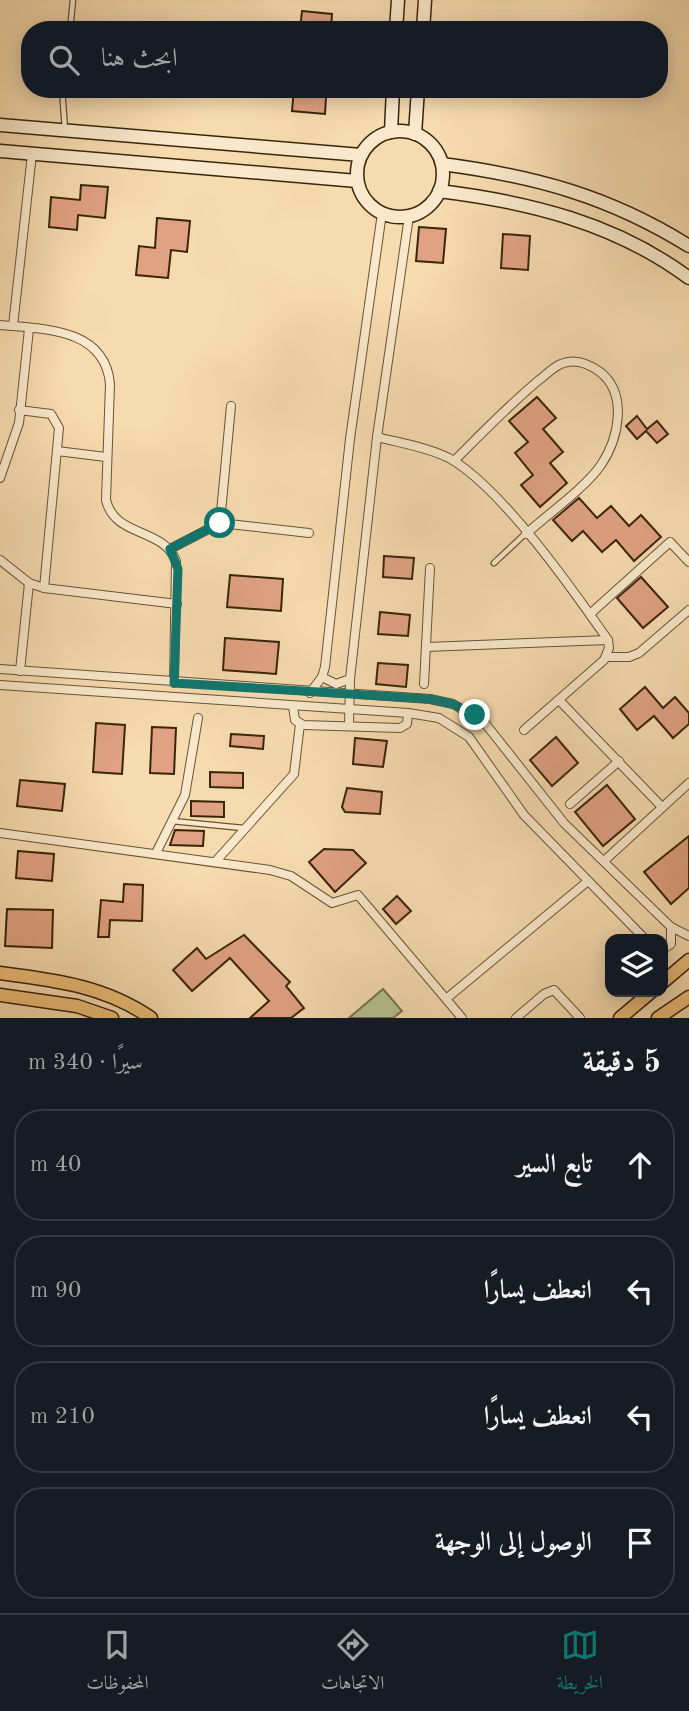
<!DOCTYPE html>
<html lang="ar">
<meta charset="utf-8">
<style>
body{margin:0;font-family:"Old Standard TT",Amiri,serif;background:#20242c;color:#f1f3f6;direction:rtl}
.controls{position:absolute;right:21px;bottom:21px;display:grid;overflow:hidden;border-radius:14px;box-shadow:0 4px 18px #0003}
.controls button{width:63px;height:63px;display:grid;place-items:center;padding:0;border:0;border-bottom:2px solid #363941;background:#171b24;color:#f1f3f6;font:35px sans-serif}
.stop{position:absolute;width:21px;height:21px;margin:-16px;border:5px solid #0f766e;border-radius:50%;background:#fff}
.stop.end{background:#0f766e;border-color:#fff;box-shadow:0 2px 7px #0008}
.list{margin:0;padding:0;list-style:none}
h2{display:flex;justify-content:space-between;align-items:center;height:91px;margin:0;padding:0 28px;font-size:30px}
h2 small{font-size:23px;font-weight:400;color:#9ea1a6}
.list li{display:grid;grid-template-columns:46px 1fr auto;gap:21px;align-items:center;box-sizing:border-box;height:112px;margin:0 14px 14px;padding:0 14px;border:2px solid #363941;border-radius:28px}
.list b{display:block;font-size:26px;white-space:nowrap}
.list em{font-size:23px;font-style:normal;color:#9ea1a6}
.icon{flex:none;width:38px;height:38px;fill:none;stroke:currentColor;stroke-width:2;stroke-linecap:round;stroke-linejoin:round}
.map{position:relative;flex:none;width:689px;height:1018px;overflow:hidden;direction:ltr}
.search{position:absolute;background:#171b24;box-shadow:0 4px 18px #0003;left:21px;right:21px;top:21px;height:77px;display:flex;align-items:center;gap:18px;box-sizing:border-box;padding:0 24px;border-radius:28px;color:#9ea1a6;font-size:26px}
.sheet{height:595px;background:#171b24}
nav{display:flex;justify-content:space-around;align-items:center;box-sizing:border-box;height:98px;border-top:2px solid #363941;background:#171b24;font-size:19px;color:#9ea1a6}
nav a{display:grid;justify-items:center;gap:4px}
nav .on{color:#0f766e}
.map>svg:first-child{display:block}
.green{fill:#b6c190;stroke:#78734e;stroke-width:2}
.building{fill:#e0a282;stroke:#3a250b;stroke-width:2}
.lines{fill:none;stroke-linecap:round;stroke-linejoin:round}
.lane-casing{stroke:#695234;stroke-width:7}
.street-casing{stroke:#695234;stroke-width:10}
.secondary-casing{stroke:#3a250b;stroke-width:15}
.primary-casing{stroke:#3a250b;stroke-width:15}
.lane{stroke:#f9e8cb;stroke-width:4.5}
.street{stroke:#f9e8cb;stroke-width:8}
.secondary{stroke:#f9e8cb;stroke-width:12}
.primary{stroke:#ebbe78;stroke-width:12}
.route{stroke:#0f766e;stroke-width:9}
</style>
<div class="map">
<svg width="689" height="1018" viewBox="0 0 689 1018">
<rect width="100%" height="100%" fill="#f6dbaf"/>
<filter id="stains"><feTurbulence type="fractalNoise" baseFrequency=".00286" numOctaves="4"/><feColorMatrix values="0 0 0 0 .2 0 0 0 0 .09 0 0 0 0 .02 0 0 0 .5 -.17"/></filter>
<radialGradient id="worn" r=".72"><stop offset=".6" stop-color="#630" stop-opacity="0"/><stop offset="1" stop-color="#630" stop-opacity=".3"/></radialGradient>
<polygon class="green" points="383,989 402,1011 393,1018 349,1018"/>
<g class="building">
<polygon points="302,11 332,14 331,28 300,30"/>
<polygon points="294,89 313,89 313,96 326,97 325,114 292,111"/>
<polygon points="81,185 108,187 105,218 78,215 77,230 49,227 51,197 80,200"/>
<polygon points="157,218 190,221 187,252 171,250 168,278 136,275 139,246 155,248"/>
<polygon points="419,227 446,229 443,263 416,261"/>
<polygon points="503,234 530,236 528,270 501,268"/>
<polygon points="537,397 556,418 543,429 563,452 550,463 567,483 540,507 521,485 533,475 515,453 528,442 509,421"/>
<polygon points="637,416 647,429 657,421 668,434 657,443 646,431 637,439 626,426"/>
<polygon points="579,498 597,518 611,506 629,526 641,515 661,537 634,561 616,540 602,552 583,531 572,541 553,520"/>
<polygon points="384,556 414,558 412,579 383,577"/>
<polygon points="230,575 283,579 281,611 227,607"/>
<polygon points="641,577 668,607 643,628 617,598"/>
<polygon points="380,612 410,615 408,636 378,634"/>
<polygon points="225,638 279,642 276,674 223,670"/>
<polygon points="378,663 408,665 406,687 376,684"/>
<polygon points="645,687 663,708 675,697 689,713 689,724 673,738 654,716 637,730 620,709"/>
<polygon points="96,723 125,725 122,774 93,772"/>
<polygon points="152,727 176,728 174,774 150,773"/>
<polygon points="231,734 264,736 263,749 230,746"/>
<polygon points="556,737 578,763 552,786 530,760"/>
<polygon points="355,738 387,741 383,767 353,764"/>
<polygon points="210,772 243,773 243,788 210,787"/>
<polygon points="20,780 65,784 62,811 17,806"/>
<polygon points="607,785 635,819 603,846 575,812"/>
<polygon points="347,788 382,792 380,814 345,812 342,807"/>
<polygon points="191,801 224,802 224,817 191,816"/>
<polygon points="175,830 204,831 203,846 170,845"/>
<polygon points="689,836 689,888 671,904 644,872"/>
<polygon points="324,849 353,850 366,863 335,892 309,862"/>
<polygon points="18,851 54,854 52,881 16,878"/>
<polygon points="124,884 143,885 142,921 110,920 109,937 98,937 101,900 123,902"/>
<polygon points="397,896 411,911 396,924 383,909"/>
<polygon points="7,909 53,910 52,948 5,946"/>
<polygon points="244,935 290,982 286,986 304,1008 291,1018 250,1018 269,1001 230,958 192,991 173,970 197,948 206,959"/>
</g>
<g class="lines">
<defs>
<g id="lane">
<polyline points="70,30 73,0"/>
<polyline points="62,89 65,130"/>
<polyline points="494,563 525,534"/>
<polyline points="172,821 243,828"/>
</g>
<g id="street">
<path d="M0 325C44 329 105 328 110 384L106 500C115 538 163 527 176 561L174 683"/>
<polyline points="13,326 32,154"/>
<polyline points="19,410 51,414 59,428 44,588"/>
<path d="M377 437C400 443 427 447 449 458 501 487 573 590 608 640L609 648 604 660 524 730"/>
<polyline points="57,451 106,457"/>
<path d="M454 461C482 433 509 405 539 380 546 375 553 367 561 364 575 358 589 364 600 372 628 394 619 438 601 465 585 488 548 514 526 534"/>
<polyline points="0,478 19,423 29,329"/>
<polyline points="220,523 231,406"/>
<polyline points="170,549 220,523 309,533"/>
<polyline points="0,560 29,583 44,588 177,604"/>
<polyline points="590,614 670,542 689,562"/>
<polyline points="426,647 608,640"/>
<polyline points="606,657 629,657 639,653 689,610"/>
<polyline points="0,669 430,699 453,704 484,722 564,823 671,927 689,936"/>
<polyline points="20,671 29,583"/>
<polyline points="322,677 336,684 350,679"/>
<polyline points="424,684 430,568"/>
<polyline points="0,685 408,713 439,718 469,737 524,815 645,939"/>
<polyline points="310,693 322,677 325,667 350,439 382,213"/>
<polyline points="559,700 661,806"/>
<polyline points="293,706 295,720 303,725 400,728 407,724 408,713"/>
<polyline points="349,726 350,679 377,437 409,216"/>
<polyline points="570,804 619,761"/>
<polyline points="0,833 270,870 291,876 332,903 358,895 446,999"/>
<polyline points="156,853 185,795 198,718"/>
<polyline points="216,861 294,774 300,724"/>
<polyline points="604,861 689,783"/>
<polyline points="663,949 671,944 671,927"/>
<polyline points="462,1018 446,999 588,881"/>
<polyline points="516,1018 544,994 554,990 580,1018"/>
</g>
<g id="secondary">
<polyline points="396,30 398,0"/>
<polyline points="423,30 425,0"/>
<polyline points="0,125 361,155"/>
<circle cx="400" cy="174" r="43"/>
<polyline points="391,132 393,89"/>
<polyline points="415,134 418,89"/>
<polyline points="0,151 357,181"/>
<path d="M442 164C534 176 609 196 689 246"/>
<path d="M439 191C529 202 615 223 689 278"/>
</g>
<g id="primary">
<path d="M0 973C54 980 105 986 151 1018"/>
<polyline points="663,982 689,960"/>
<polyline points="0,995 77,1006 112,1018"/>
<polyline points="620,1018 651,992"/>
<polyline points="658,1018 689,997"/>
</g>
</defs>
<use href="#lane" class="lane-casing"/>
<use href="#street" class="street-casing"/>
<use href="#secondary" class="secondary-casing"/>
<use href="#primary" class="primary-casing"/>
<use href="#lane" class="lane"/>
<use href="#street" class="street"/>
<use href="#secondary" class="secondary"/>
<use href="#primary" class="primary"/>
</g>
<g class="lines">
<polyline class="route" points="220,523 170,549 178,569 174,683 430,699 453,704 475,715"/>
</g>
<rect width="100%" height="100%" filter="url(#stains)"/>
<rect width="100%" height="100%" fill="url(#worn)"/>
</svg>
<div class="controls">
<button><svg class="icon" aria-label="layers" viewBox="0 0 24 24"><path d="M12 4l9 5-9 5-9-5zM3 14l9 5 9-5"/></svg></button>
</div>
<div class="stop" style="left:220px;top:523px"></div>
<div class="stop end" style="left:475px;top:715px"></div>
<div class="search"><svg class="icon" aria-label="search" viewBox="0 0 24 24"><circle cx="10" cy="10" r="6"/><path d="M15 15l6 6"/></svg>ابحث هنا</div>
</div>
<section class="sheet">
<h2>5 دقيقة<small>سيرًا · 340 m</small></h2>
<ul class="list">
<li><svg class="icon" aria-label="ahead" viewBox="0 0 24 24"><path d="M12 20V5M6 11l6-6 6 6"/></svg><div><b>تابع السير</b></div><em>40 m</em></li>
<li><svg class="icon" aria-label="left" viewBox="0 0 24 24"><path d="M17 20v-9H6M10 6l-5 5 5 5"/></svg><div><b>انعطف يسارًا</b></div><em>90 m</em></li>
<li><svg class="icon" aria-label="left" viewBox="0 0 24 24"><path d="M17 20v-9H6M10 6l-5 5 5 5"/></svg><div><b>انعطف يسارًا</b></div><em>210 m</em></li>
<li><svg class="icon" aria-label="arrive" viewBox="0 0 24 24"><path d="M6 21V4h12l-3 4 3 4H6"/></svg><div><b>الوصول إلى الوجهة</b></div></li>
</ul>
</section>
<nav>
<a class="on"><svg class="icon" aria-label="map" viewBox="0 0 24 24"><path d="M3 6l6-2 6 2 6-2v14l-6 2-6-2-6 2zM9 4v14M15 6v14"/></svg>الخريطة</a>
<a><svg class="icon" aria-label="directions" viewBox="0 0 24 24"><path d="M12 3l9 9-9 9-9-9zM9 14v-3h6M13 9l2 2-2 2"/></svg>الاتجاهات</a>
<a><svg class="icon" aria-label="saved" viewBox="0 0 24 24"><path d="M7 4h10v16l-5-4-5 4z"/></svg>المحفوظات</a>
</nav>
